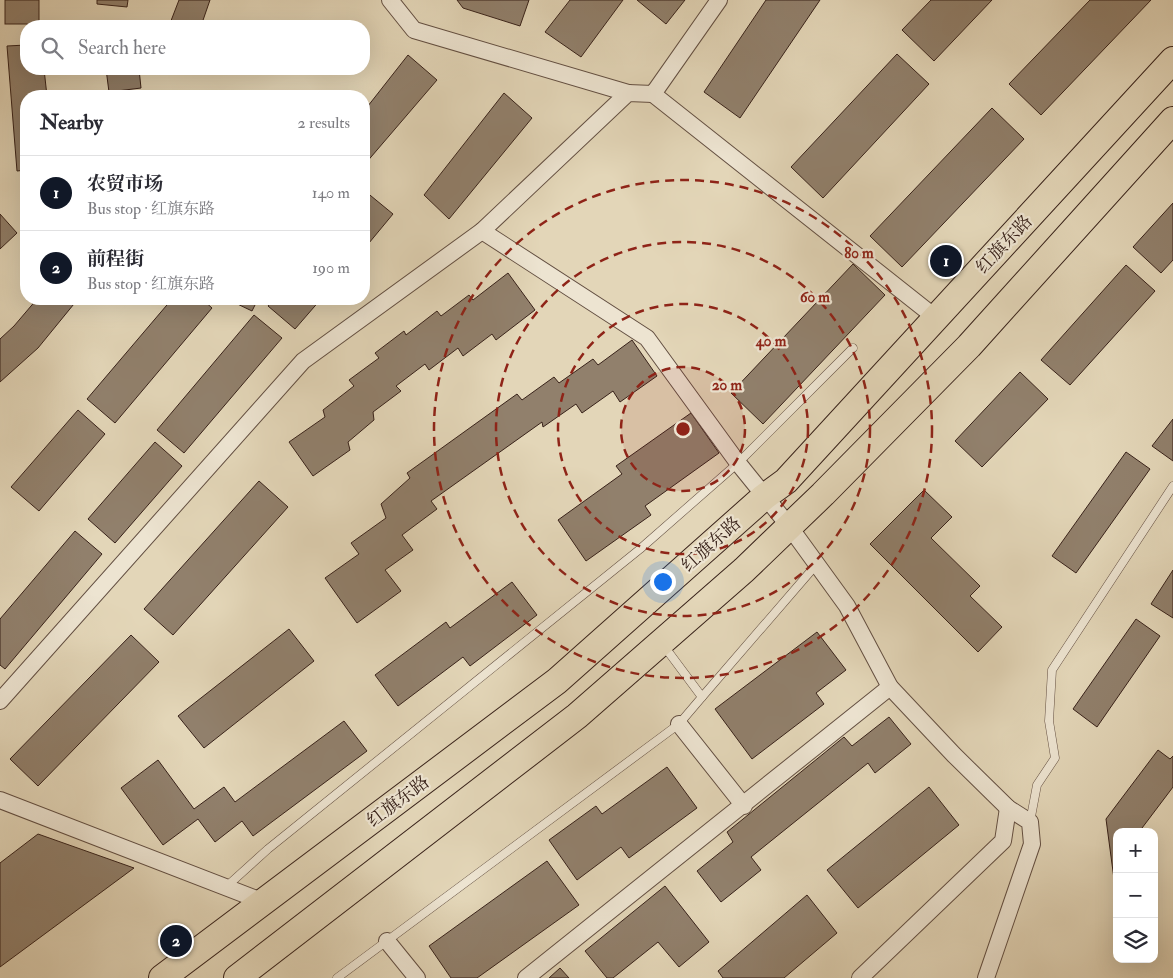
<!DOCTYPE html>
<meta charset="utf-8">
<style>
body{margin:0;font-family:"IM FELL Double Pica","Noto Serif SC",serif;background:#f7f7f7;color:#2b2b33}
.controls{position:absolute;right:15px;bottom:15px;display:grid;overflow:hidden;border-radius:10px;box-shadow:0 5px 20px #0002}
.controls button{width:45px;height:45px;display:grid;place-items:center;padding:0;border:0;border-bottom:1px solid #e1e1e2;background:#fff;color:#2b2b33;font:25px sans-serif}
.you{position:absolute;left:662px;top:581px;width:18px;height:18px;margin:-12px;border:4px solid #fff;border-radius:50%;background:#1a73e8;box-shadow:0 0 0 8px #1a73e833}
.badge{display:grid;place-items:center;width:32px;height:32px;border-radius:50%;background:#111827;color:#fff;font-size:16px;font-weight:700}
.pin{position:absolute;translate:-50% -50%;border:2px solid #fff;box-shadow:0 1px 5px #0006}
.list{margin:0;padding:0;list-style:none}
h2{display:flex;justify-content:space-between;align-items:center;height:65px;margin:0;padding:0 20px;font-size:21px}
h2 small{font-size:16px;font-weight:400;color:#7c7c81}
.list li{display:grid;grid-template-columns:32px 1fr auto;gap:15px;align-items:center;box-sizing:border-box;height:75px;padding:0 20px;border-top:1px solid #e1e1e2}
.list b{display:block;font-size:19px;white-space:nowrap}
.list p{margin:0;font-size:16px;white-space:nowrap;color:#7c7c81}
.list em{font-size:16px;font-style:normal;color:#7c7c81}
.icon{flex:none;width:28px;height:28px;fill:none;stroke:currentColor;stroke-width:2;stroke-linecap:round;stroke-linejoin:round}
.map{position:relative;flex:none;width:1173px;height:978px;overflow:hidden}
.search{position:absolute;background:#fff;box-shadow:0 5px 20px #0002;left:20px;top:20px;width:350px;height:55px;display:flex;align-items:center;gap:12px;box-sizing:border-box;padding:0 18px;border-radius:20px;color:#7c7c81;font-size:19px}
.panel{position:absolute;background:#fff;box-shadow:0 5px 20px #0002;left:20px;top:90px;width:350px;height:215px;border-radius:20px}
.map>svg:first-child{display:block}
.building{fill:#91806c;stroke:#38221a}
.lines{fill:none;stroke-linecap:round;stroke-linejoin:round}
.lane-casing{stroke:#634f42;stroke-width:9}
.street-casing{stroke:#634f42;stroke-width:18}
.primary-casing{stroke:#38221a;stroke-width:28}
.lane{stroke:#ede4d1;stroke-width:8}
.street{stroke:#ede4d1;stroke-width:16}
.primary{stroke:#e3d6b8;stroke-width:26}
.ring{fill:none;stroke:#8f2418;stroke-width:2.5;stroke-dasharray:9 6}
.labels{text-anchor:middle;stroke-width:4.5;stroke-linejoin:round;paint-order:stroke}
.street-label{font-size:18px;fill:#38221a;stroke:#ede4d1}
.centre{fill:#8f2418;stroke:#ede4d1;stroke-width:2.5}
.ring-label{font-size:15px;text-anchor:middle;font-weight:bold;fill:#8f2418;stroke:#ede4d1;stroke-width:4.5;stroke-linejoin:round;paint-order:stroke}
</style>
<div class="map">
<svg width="1173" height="978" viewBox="0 0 1173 978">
<rect width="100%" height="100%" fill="#e3d6b8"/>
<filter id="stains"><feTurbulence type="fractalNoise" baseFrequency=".004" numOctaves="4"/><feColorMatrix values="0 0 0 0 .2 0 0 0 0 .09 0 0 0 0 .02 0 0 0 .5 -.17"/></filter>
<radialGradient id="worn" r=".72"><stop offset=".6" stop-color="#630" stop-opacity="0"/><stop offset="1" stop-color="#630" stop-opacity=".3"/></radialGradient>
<g class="building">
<rect x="5" y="0" width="34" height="24"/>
<polygon points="97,0 128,0 127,7 97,4"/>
<polygon points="179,0 210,0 201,26 169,26"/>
<polygon points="457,0 529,0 520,26 463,8"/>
<polygon points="570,0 623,0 581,57 545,32"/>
<polygon points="637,0 685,0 666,24"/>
<polygon points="766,0 820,0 740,118 704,92"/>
<polygon points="931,0 992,0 934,61 902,30"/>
<polygon points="1090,0 1151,0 1041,115 1009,84"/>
<polygon points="26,45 26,69 44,69 47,96 26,96 26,170 17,171 7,46"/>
<polygon points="897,54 929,84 823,198 791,167"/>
<polygon points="408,55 437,80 365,164 364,163 364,111"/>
<polygon points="106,69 139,69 141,88 109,92"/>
<polygon points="504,93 532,118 449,219 424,195"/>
<polygon points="992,108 1024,139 902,267 870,236"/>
<polygon points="365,191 393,214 364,249 364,193"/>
<polygon points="1173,203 1173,260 1161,273 1133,247"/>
<polygon points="0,214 17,233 0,249"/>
<polygon points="853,264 885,295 763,424 731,393"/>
<polygon points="1126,265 1155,291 1070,385 1041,360"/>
<polygon points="508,273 535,310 496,340 492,334 463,356 458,348 429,370 425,364 396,386 401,391 373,412 374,420 348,442 350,450 313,476 289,442 325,417 323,410 354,386 349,380 379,358 375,353 404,331 406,335 437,311 441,316 469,295 473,300"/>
<polygon points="37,299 78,299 38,348 0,382 0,339 14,326"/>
<polygon points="172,299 202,299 212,308 115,423 87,399"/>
<polygon points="227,299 258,299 252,311"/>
<polygon points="274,299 321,299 295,329 268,306"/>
<polygon points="254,315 282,338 184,453 157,430"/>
<polygon points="632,340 657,376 620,402 613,391 582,413 576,404 543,427 542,422 431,501 437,509 402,535 413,550 385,570 401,591 357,623 325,578 359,554 351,543 386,518 381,504 410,478 407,473 517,394 522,400 554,377 559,383 593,359 598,365"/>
<polygon points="1020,372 1048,399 982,467 955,441"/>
<polygon points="78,410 105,434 39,511 11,487"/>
<polygon points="691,413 719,453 645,506 651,515 586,561 558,520 622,474 616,466"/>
<polygon points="1173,419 1173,461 1152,446"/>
<polygon points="155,442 182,466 115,543 88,519"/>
<polygon points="1126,452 1150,469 1076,573 1052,556"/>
<polygon points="259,481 288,507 173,635 144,609"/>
<polygon points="924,490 952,517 931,538 980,586 970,596 1002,627 978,652 870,544"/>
<polygon points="75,531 102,554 5,669 0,665 0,619"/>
<polygon points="1173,570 1173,618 1151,604"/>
<polygon points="512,582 537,615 470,666 463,657 398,706 375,675 446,622 450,628"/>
<polygon points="1136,619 1160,636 1097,727 1073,709"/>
<polygon points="289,629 314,661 204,748 178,716"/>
<polygon points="817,632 846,670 816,693 824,704 752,759 715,709"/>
<polygon points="131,635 159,662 38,786 10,759"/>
<polygon points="889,717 911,744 875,773 868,763 751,857 761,870 721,902 697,871 733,842 727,832 844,737 852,746"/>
<polygon points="344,721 367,751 253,836 242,821 215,842 198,819 163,845 121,788 158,760 194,809 224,787 235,802"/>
<polygon points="1158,750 1170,759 1173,756 1173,787 1139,832 1117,832 1116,894 1106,819"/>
<polygon points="667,767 697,808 629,858 621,847 577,880 549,840 596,806 602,814"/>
<polygon points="929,787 959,825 858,908 827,870"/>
<polygon points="38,834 134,868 0,967 0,863"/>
<polygon points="547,861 579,905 477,978 451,978 429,946"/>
<polygon points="665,886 709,942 679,967 658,942 613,978 607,978 585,951"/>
<polygon points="807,895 837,933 784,978 723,978 718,971"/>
<polygon points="560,968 569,978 549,978"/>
</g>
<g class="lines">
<defs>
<g id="lane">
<polyline points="664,646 702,697 816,565"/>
<polyline points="1030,822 1037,785 1055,758 1049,721 1052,670 1173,486"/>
<polyline points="226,887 268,849 640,549 738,463 853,348"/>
<polyline points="337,978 679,724 702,697"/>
</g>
<g id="street">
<polyline points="390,0 414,30 628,93"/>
<polyline points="653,94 936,318"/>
<polyline points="482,231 647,338 738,463 789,526 847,606 890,687 954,755 1008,808 1030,822 1032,844 986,978"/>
<polyline points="0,701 303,361 482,231 628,93 653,94 719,0"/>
<polyline points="679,724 744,806"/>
<polyline points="0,800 264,902"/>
<polyline points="387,941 417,978"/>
<polyline points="526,978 890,687"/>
<polyline points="860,978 1003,841 1008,808"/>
</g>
<g id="primary">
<polyline points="162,978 557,681 764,497 786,481 1173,60"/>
<polyline points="237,978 577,716 744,570 823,494 969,346 1173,120"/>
</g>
</defs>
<use href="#lane" class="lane-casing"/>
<use href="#street" class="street-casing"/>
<use href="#primary" class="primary-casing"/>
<use href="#lane" class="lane"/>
<use href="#street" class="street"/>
<use href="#primary" class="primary"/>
</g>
<circle cx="683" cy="429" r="62" fill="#8f2418" fill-opacity=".12"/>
<g class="ring">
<circle cx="683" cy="429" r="62"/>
<circle cx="683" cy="429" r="125"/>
<circle cx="683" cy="429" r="187"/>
<circle cx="683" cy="429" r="249"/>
</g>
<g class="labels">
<g class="street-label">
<text transform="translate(1004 244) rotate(-47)" y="6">红旗东路</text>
<text transform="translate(711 544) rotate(-42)" y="6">红旗东路</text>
<text transform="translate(398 801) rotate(-37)" y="6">红旗东路</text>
</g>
</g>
<circle cx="683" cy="429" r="8" class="centre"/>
<g class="ring-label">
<text x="859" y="258">80 m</text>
<text x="815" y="302">60 m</text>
<text x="771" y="346">40 m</text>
<text x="727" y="390">20 m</text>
</g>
<rect width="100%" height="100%" filter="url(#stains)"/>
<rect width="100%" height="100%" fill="url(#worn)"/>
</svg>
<div class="controls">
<button>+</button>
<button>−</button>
<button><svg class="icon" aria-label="layers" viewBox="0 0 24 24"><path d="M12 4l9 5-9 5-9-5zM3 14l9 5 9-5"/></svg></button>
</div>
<div class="you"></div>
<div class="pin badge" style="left:946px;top:261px">1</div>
<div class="pin badge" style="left:176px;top:941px">2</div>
<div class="search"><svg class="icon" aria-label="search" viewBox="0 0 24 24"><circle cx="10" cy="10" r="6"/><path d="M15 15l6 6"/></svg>Search here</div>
<section class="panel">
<h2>Nearby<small>2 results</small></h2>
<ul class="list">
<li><span class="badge">1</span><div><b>农贸市场</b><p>Bus stop · 红旗东路</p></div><em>140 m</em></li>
<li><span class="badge">2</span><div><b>前程街</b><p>Bus stop · 红旗东路</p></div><em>190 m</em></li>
</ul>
</section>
</div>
